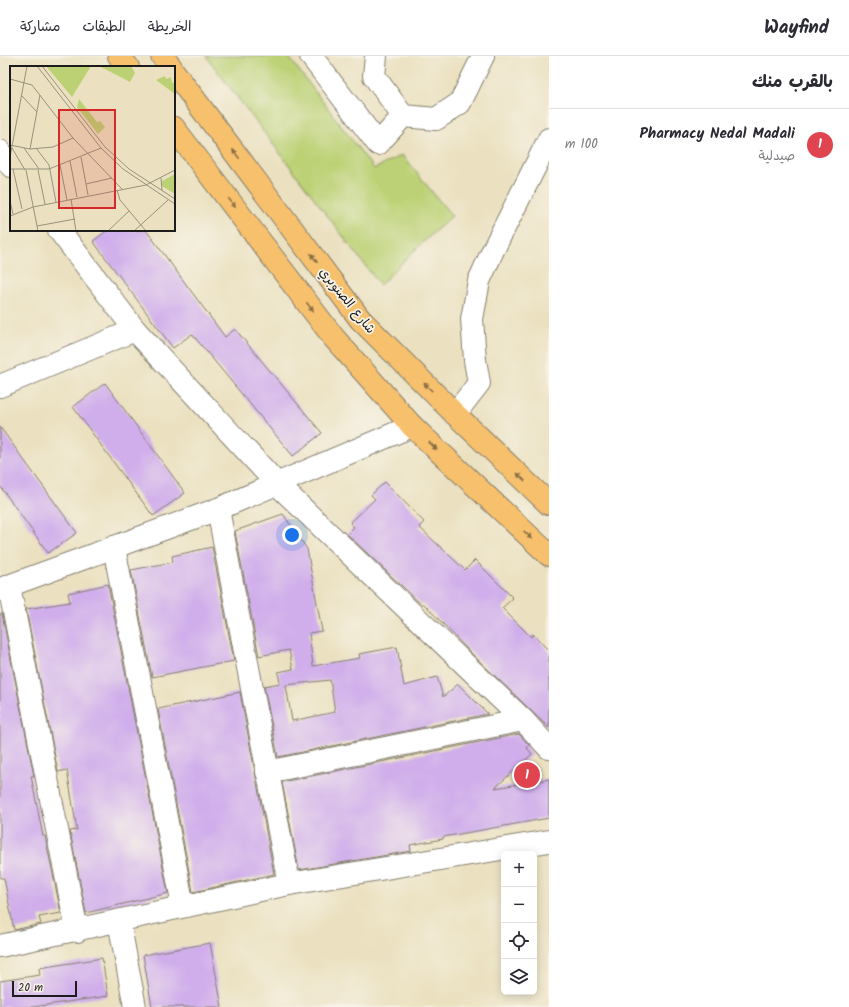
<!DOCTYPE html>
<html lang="ar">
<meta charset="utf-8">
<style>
body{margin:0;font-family:Kalam,"Playpen Sans Arabic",sans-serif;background:#f7f7f7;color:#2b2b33;direction:rtl}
.controls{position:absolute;right:12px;bottom:12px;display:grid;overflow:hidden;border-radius:6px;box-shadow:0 2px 10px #0003}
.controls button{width:36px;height:36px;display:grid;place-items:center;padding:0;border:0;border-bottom:1px solid #e1e1e2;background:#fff;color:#2b2b33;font:20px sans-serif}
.scale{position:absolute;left:12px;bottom:10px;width:65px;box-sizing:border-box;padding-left:4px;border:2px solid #1c1c1c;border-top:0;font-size:11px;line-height:14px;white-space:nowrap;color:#1c1c1c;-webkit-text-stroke:3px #f7f3e8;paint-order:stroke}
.you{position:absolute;left:292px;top:479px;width:14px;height:14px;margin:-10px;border:3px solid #fff;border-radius:50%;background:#1a73e8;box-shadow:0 0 0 6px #1a73e833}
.badge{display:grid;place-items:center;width:26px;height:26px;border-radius:50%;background:#d1495b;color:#fff;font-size:13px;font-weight:700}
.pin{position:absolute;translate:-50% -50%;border:2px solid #fff;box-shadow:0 1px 4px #0006}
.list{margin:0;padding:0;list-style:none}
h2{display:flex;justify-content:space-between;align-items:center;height:52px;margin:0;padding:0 16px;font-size:17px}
h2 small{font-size:13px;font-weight:400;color:#7c7c81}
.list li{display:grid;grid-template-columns:26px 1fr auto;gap:12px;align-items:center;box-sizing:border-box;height:72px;padding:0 16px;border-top:1px solid #e1e1e2}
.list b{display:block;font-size:15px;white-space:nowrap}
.list p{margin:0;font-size:13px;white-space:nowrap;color:#7c7c81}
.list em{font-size:13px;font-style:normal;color:#7c7c81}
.icon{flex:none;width:22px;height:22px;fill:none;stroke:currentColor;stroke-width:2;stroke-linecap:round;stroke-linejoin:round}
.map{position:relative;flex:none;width:549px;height:951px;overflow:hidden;direction:ltr}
header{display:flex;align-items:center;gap:24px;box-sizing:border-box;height:56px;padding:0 20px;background:#fff;border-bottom:1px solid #e1e1e2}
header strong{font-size:19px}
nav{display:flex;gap:22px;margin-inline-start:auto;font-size:14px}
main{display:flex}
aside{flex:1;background:#fff}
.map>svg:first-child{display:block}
.green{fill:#bcd174;stroke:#6c7648}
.building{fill:#d0aeeb;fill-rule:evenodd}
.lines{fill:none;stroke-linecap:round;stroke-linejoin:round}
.minor-casing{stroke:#847e6e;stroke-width:24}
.major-casing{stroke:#847e6e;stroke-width:24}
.minor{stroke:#fff;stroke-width:22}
.major{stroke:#f7c06c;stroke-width:22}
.oneway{fill:#8a6e44}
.labels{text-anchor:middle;stroke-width:3.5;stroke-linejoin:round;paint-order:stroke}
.street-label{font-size:13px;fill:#1c1c1c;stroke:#f7f3e8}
.inset-road{fill:none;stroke:#98927e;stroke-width:1}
.view{fill:#d62828;fill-opacity:0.15;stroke:#d62828;stroke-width:2}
.inset-edge{fill:none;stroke:#1c1c1c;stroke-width:2}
</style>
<header>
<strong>Wayfind</strong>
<nav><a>الخريطة</a><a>الطبقات</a><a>مشاركة</a></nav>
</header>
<main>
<aside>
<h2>بالقرب منك<small></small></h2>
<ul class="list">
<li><span class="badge" style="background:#e0444e">1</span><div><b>Pharmacy Nedal Madali</b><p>صيدلية</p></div><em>100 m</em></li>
</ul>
</aside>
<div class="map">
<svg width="549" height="951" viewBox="0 0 549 951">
<rect width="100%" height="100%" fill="#f7f3e8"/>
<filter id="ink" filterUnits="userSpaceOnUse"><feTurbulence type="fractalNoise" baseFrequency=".025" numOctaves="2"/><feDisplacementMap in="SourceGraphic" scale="8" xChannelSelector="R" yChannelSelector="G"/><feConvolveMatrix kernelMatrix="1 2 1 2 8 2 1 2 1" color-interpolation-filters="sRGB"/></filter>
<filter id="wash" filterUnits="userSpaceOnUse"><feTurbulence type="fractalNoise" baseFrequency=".012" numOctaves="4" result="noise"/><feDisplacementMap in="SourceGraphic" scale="16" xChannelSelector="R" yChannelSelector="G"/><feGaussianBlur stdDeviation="0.9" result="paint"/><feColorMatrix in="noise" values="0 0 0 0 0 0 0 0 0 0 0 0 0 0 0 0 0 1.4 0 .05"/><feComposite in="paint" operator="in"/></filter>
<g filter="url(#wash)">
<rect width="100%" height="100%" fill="#ebe1c0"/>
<polygon class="green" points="206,0 288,0 374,113 402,99 452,160 421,188 380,229"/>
<g id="blocks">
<g class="building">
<polygon points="108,174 146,174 225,281 235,273 322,377 293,400 192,278 173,292 93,185"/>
<polygon points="105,327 185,437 153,460 73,351"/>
<polygon points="0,371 77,477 48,497 0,430"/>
<polygon points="385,426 424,466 419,471 465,514 475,504 513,542 502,552 531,581 533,578 549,595 549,672 469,595 423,547 422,549 347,478 354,471 350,467 375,443 371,439"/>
<path d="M283 458 307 493 322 575 309 577 313 610 360 602 359 598 397 591 404 630 437 621 443 641 458 628 488 658 278 701 264 630 280 627 278 616 293 613 289 594 259 600 235 475ZM330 624 335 656 292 665 286 629Z"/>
<polygon points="212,491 234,605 152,621 131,514 173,506 172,500"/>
<polygon points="108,528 168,837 86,857 70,775 77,774 67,714 58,716 26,553 70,546 68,537"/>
<polygon points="0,558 2,558 34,720 31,720 43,780 45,780 61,857 39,861 41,868 14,874 4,822 0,822"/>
<polygon points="240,636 274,818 193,836 158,653"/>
<polygon points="519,678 529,689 527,692 532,698 495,732 549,723 549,762 443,781 443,783 410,789 411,795 299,814 282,726"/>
<polygon points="210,887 222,951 152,951 143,899"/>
<polygon points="102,902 108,940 33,951 0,951 0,925 40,919 39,912"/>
</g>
</g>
</g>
<g filter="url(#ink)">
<use href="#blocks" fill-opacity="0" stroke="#847e6e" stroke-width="1"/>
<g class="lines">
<defs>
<g id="minor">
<polyline points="311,0 378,88 403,60"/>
<polyline points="376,0 374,20 403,60 436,63 460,47 483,0"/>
<polyline points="0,95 11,110"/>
<polyline points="59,174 135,274"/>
<polyline points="0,330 135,274 278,429 523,664 549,692"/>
<polyline points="455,358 479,327 475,304 472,263 479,225 494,192 549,83"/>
<polyline points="218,453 289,828"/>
<polyline points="114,491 183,850"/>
<polyline points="9,530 77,875"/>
<polyline points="0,533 218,453 412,370"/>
<polyline points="267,716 523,664"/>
<polyline points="119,865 135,951"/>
<polyline points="0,890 289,828 549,785"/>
</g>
<g id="major">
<polyline points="119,0 128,11"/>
<polyline points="162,0 171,11"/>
<polyline points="174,16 360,263 455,358 549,448"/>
<polyline points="174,72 334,282 412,370 549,499"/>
</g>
</defs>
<use href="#minor" class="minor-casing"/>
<use href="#major" class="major-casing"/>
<use href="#minor" class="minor"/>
<use href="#major" class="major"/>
</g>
<defs><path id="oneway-solid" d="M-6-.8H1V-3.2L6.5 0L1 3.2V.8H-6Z"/></defs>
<g class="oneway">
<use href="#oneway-solid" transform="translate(236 98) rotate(-127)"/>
<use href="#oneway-solid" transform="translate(232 147) rotate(53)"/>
<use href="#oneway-solid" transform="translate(314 202) rotate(-127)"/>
<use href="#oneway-solid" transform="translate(310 251) rotate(53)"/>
<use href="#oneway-solid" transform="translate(428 331) rotate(-135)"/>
<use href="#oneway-solid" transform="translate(433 390) rotate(43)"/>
<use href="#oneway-solid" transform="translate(521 421) rotate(-136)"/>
<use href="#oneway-solid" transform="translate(528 479) rotate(43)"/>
</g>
</g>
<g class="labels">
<g class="street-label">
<text transform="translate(348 244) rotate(51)" y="5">شارع الصنوبري</text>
</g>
</g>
<g transform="translate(10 10)">
<rect width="165" height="165" fill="#ebe1c0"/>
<path d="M36 0H81L62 31ZM89 0H121L125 7 120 16ZM155 10 156 13 161 11 162 17H165V28L146 14ZM69 33 87 56 90 55 95 61 88 68 67 41ZM165 108V128L152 120V115Z" fill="#bcd174"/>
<path class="inset-road" d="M27 0 91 82 113 103 165 138M32 0 95 81 119 103 165 133M0 13 22 19 63 72M12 30 27 46M0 79 20 83 43 81 63 72 112 123M2 82 15 104M14 82 29 103M26 82 39 99 46 136M20 83 30 29M0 91 17 0M71 91 78 129M60 95 67 131M50 99 57 134M0 103H39L91 82M3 103 12 143M16 104 28 165M28 104 35 138M151 112 152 124M76 118 102 112M107 124 110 134 136 165M61 133 66 165M0 135 3 148M0 150 23 141 136 119 165 104M27 160 65 153M98 165 119 145M124 165 158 134"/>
<path class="view" d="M49 44H105V142H49Z"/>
<rect width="165" height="165" class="inset-edge"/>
</g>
</svg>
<div class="controls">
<button>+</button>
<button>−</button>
<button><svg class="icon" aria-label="locate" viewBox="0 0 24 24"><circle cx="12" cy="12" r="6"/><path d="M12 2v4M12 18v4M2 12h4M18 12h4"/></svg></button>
<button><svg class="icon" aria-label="layers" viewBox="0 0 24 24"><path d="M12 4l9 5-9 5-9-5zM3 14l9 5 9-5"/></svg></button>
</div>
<div class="scale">20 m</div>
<div class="you"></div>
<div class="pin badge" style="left:527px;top:719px;background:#e0444e">1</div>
</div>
</main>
